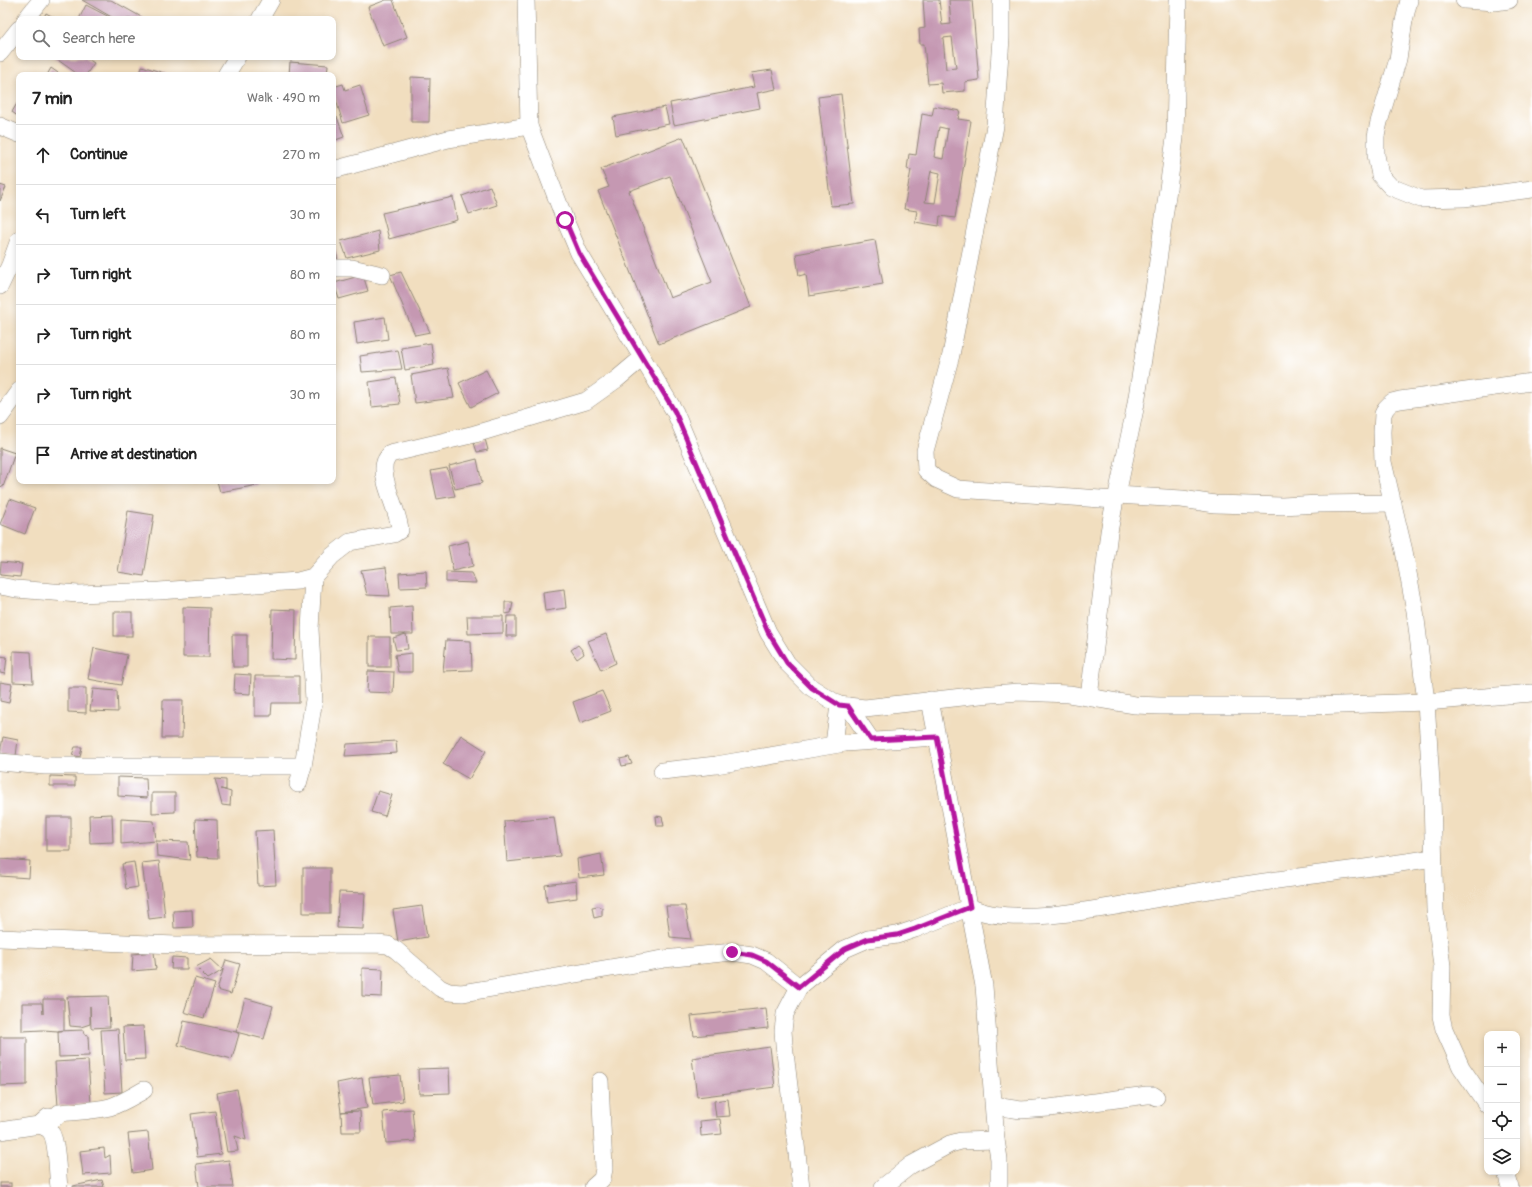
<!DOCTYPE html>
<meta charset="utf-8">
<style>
body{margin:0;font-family:Pangolin,sans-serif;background:#f6f6f6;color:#222}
.controls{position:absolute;right:12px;bottom:12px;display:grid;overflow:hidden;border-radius:8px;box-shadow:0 2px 6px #0003}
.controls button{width:36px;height:36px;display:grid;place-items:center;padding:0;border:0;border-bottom:1px solid #e0e0e0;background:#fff;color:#222;font:20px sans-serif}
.stop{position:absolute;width:12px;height:12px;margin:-9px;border:3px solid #b5179e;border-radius:50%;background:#fff}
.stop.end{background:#b5179e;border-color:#fff;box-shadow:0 1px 4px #0008}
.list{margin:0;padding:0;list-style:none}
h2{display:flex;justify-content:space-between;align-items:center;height:52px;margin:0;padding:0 16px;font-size:17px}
h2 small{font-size:13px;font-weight:400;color:#767676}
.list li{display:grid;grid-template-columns:26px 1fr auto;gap:12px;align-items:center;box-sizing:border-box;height:60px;padding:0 16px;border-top:1px solid #e0e0e0}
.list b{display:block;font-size:15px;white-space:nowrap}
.list em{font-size:13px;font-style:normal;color:#767676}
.icon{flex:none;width:22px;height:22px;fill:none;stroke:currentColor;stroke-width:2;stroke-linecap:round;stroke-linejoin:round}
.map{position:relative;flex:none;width:1532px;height:1187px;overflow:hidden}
.search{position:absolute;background:#fff;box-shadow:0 2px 6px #0003;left:16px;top:16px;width:320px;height:44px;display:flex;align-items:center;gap:10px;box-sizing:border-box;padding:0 14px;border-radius:8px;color:#767676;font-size:15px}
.panel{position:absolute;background:#fff;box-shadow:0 2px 6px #0003;left:16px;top:72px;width:320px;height:412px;border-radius:8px}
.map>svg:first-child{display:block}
.building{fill:#c598b2;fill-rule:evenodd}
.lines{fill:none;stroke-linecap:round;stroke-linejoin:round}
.minor-casing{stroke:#8e8475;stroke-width:18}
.minor{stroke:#fff;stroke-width:17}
.route{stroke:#b5179e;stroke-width:5}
</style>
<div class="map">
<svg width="1532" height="1187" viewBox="0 0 1532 1187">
<rect width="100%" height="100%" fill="#fff"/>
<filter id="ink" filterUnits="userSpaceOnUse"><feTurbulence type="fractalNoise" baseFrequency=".025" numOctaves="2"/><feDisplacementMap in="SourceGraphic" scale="8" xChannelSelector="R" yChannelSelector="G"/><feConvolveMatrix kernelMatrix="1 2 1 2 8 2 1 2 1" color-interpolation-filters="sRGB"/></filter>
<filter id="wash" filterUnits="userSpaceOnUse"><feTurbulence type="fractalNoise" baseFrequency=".012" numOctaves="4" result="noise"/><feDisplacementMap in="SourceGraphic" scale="16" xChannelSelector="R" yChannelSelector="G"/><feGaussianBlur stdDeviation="0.9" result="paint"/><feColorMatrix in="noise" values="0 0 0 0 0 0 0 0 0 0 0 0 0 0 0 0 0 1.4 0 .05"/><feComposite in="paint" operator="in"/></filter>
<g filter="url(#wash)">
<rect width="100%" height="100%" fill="#f1debf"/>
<g id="blocks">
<g class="building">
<polygon points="82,0 111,0 145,19 115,19"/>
<polygon points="386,0 393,0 407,37 383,46 368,7"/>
<path d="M923 0H939L942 25 951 24 949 0H972L979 80 965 82V91L942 93 941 83 928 84 924 44H920L919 29 925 28ZM952 37 956 68 946 69 943 38Z"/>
<polygon points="86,5 113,19 79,19"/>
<polygon points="46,13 57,19 43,19"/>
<polygon points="55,57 85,57 94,63 86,75 79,75 55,58"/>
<polygon points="290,62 328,65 327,75 289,75"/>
<polygon points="142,66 170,75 140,75"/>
<polygon points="51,68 61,75 47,75"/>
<polygon points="772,70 776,89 757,93 760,108 674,125 670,103 754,87 751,73"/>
<polygon points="411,77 430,78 429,122 411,122"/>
<polygon points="343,84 345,90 360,85 369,115 343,123 333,90 333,87"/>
<polygon points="841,94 854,204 831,206 818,97"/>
<polygon points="19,100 19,117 12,112"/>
<path d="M934 106 960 111 958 119 971 121 955 218 940 216 939 226 915 222 917 211 904 209 911 170 907 169 909 154 916 155 922 114 932 116ZM939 127 948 129 943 159 934 157ZM931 171 940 173 935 203 925 202Z"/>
<polygon points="665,107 669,124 616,135 613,117"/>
<polygon points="337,117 344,137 333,141 333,119"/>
<path d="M683 137 751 307 659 344 598 191 609 187 601 169ZM670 176 712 282 670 298 629 191Z"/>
<polygon points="0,185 6,187 0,201"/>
<polygon points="490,186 497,205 469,214 462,196"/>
<polygon points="453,197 457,220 389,239 382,213"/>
<polygon points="378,231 380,250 347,258 341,241"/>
<polygon points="875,240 883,284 809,296 806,274 799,276 796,254"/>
<polygon points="333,242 338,260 333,261"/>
<polygon points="401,272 430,332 415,335 390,275"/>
<polygon points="363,275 368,291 339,299 334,283"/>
<polygon points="385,317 388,339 357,344 354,322"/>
<polygon points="431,343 434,365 405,370 401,348"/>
<polygon points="398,350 402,369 362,372 360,356"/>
<polygon points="448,368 454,398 415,403 411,375"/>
<polygon points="486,370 498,393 471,407 459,383"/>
<polygon points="396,378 400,404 372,407 369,382"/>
<polygon points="485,439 488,450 477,452 474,443"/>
<polygon points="0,448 15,453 3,487 0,486"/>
<polygon points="477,459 482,483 455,489 449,466"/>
<polygon points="447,468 455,496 437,499 431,471"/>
<polygon points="217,481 258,481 258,485 220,492"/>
<polygon points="10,499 35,508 25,534 0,524"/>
<polygon points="128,511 154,515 144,576 118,572"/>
<polygon points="468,541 473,566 453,571 448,546"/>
<polygon points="1,562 22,564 20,577 0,575"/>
<polygon points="386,567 390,596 367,595 361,570"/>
<polygon points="426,571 427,587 400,588 399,573"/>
<polygon points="446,572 471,573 476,583 446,582"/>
<polygon points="564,589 566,608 545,611 543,592"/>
<polygon points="505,602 513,602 511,613 505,614"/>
<polygon points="412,606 413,634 391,634 390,608"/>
<polygon points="183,607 210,608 209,657 183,657"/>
<polygon points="272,609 296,610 295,660 271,659"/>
<rect x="114" y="612" width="18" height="24"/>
<polygon points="467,616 503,616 503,633 468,634"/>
<polygon points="507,616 516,616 516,636 506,636"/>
<polygon points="406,634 408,649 396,650 393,638"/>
<polygon points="606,634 616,663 601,670 588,641"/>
<polygon points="232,635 247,635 247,667 233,667"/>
<rect x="369" y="637" width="21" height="30"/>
<polygon points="446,640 471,641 472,670 443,671"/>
<polygon points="578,645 583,651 584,654 577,659 571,650"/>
<polygon points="94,648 127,655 121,685 88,679"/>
<polygon points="13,651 31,652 33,683 13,682"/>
<polygon points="412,653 412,672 398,672 395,655"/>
<polygon points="0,656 7,657 5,674 0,673"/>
<polygon points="368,671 394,672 393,693 367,692"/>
<polygon points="235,674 251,675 250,694 234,693"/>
<polygon points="255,676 299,676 299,703 272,703 271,716 255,716"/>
<polygon points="0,682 12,684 9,703 0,701"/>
<polygon points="68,688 86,688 86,713 68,712"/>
<polygon points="93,689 117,691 118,712 90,711"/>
<polygon points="602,691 611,711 580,723 573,702"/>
<polygon points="163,700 183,700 182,738 162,738"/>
<polygon points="461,735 486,751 469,779 443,764"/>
<polygon points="3,737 18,740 16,756 0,753"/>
<polygon points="396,741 397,753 345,756 347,744"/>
<polygon points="75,747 82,747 80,757 72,755"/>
<polygon points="629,757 632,764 622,766 620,759"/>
<polygon points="50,776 75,777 75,786 50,786"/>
<polygon points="118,777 146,778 147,798 118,796"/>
<polygon points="215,779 226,780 226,790 221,789 231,792 230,806 222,805"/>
<polygon points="378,791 392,795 385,816 371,812"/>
<polygon points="152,793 175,793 175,812 152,813"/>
<polygon points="112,814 113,842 90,843 89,815"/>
<polygon points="656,816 662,817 664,826 657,826"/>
<rect x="46" y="817" width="25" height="34"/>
<polygon points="554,817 560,856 507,862 504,821"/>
<polygon points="121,819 154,821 156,841 121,844"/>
<polygon points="195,819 217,820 218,858 197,857"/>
<polygon points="273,830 276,885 258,886 255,831"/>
<polygon points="156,841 188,842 190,860 157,856"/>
<polygon points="601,854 604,875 579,878 577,859"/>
<polygon points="0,859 30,861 29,878 0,876"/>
<polygon points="159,861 165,917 149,919 142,863"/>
<polygon points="134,862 138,887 126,889 122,864"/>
<rect x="303" y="868" width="27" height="45"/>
<polygon points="576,881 577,898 547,902 545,885"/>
<polygon points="339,892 365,893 363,929 337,928"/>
<polygon points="422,906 427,937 398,942 393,910"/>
<polygon points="598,906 602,908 602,916 594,918 592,907"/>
<polygon points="666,906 685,906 691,939 670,937"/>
<polygon points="192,910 193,927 174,928 173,911"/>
<polygon points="154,952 156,969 132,971 133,954"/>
<polygon points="172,957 187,958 187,969 171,969"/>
<polygon points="211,959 223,970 208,979 196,967"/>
<polygon points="226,960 240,964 231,994 217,990"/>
<polygon points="362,968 383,969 382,997 362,996"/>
<polygon points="195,978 215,984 204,1018 184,1012"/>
<polygon points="108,996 110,1027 91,1028 90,1006 90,1024 81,1027 70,1026 67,997"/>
<polygon points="245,998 273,1006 264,1039 236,1032"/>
<polygon points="43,999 64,999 64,1030 58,1031 43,1030 22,1031 22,1003 42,1003 43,1014"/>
<polygon points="766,1008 768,1028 694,1036 691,1016"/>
<polygon points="184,1021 236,1032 239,1034 232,1059 178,1045"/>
<polygon points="143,1026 145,1059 125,1060 123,1027"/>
<polygon points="118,1029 122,1092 105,1093 101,1030"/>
<polygon points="83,1030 84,1034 88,1035 89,1056 59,1057 58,1031"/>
<polygon points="0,1037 27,1037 27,1085 0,1086"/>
<polygon points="770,1047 775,1087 697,1097 692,1058"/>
<polygon points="88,1060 91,1104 58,1106 55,1062"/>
<polygon points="449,1068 450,1093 419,1094 418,1069"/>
<polygon points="400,1075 403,1101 373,1105 369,1078"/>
<polygon points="362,1078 367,1108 341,1112 337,1083"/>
<polygon points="237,1089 246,1140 235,1136 238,1151 227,1152 217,1093"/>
<polygon points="728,1099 730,1116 716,1117 714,1101"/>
<polygon points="412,1109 415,1141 386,1143 383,1112"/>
<polygon points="215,1111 221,1154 197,1157 191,1114"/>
<polygon points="360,1111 361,1132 342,1132 341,1112"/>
<polygon points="720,1119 722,1134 701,1136 700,1121"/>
<polygon points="148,1132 152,1170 133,1173 128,1134"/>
<polygon points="104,1148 105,1158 110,1155 111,1173 83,1175 80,1151"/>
<polygon points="229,1160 233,1187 199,1187 196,1164"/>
<polygon points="102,1180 104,1187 73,1187 73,1186"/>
<rect x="0" y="1183" width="11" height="4"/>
</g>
</g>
</g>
<g filter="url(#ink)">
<use href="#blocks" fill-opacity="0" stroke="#8e8475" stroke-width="1"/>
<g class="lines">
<defs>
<g id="minor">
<polyline points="526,0 529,126 565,220 579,253 675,412 768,632 787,663 812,688 839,705 865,708 980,695 1019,692 1069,694 1135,705 1160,706 1313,706 1426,702 1532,693"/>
<polyline points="1001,0 1001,38 995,126 951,355 925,451 926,470 936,479 958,489 1115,500"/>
<polyline points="1409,0 1404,21 1398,59 1379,122 1376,136 1376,155 1380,175 1391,187 1421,199 1464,198 1532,189"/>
<polyline points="1464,0 1495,2 1509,0"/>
<polyline points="26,19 41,0"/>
<polyline points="260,19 271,0"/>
<polyline points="0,53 19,29"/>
<polyline points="226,75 237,57"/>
<polyline points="0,126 19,134"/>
<polyline points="333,170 448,139 529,126"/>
<polyline points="333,268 352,268 382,275"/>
<polyline points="0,286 10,265 19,240"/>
<polyline points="0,417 19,391"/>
<polyline points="1117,495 1182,499 1215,504 1282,506 1319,504 1393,503"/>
<path d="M0 586 16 589 78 594 159 591 298 581 313 577 332 556 350 542 394 534 400 530C399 511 379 478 385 462 386 459 388 457 390 454L475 434 586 401 617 379 642 358"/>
<polyline points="1089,697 1109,532 1115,500 1117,495 1135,409 1153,297 1175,138 1178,0"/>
<polyline points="930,700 984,986 996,1140 999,1159 999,1187"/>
<polyline points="848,706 871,740"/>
<polyline points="834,744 839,705"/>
<polyline points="0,762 45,766 303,766"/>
<polyline points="662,771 716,765 845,743 937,737"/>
<polyline points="298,784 303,766 314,700 310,629 313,577"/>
<polyline points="0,938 176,945 376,944 388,945 396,950 440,988 449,992 462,993 664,959 732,952 752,955 766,961 799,987"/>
<polyline points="1487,1105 1461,1067 1444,1029 1441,1016 1442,966 1435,910 1432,798 1426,702 1415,611 1404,551 1383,462 1382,432 1383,414 1386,408 1392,402 1400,400 1532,382"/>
<polyline points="994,1106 1021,1110 1049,1108 1147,1095 1153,1095 1156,1097"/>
<path d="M39 1125C42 1126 45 1127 48 1129 58 1136 57 1174 59 1187"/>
<path d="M0 1131 39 1125 48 1117 55 1118 59 1113C76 1111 94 1111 110 1107 122 1103 133 1096 144 1090"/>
<polyline points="1506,1172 1510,1187"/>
<polyline points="593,1187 602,1179 604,1169 600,1081"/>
<path d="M801 1187 784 1044 783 1031 785 1014 799 987 845 949 868 939 897 935 915 929 970 907C1010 929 1115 906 1161 898 1188 893 1216 889 1244 885 1307 875 1370 868 1433 858"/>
<polyline points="883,1187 911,1165 950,1144 961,1141 996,1140"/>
</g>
</defs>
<use href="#minor" class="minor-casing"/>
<use href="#minor" class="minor"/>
</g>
</g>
<g class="lines" filter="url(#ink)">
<polyline class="route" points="565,220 579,253 675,412 768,632 787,663 812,688 839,705 848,706 871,740 937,737 970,907 915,929 897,935 868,939 845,949 799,987 766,961 752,955 732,952"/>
</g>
</svg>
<div class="controls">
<button>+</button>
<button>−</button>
<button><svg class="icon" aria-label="locate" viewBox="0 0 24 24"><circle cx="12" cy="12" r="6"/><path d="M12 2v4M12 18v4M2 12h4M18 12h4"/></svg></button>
<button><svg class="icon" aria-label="layers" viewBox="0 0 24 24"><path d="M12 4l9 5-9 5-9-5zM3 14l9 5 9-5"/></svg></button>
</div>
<div class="stop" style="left:565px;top:220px"></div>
<div class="stop end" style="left:732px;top:952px"></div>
<div class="search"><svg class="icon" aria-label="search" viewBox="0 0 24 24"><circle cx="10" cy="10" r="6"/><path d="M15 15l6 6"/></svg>Search here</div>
<section class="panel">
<h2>7 min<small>Walk · 490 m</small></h2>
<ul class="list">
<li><svg class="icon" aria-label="ahead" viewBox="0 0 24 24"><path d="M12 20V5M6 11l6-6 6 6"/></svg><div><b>Continue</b></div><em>270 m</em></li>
<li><svg class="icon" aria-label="left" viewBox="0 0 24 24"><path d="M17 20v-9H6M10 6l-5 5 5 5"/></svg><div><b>Turn left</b></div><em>30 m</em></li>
<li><svg class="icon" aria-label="right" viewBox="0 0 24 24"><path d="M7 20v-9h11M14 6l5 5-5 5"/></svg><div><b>Turn right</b></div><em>80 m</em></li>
<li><svg class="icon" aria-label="right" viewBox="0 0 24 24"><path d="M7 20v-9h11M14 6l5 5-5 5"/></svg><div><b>Turn right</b></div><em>80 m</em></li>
<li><svg class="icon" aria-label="right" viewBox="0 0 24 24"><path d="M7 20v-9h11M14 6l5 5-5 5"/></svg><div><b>Turn right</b></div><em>30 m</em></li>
<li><svg class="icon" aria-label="arrive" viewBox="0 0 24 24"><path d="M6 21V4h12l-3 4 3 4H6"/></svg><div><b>Arrive at destination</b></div></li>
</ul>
</section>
</div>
